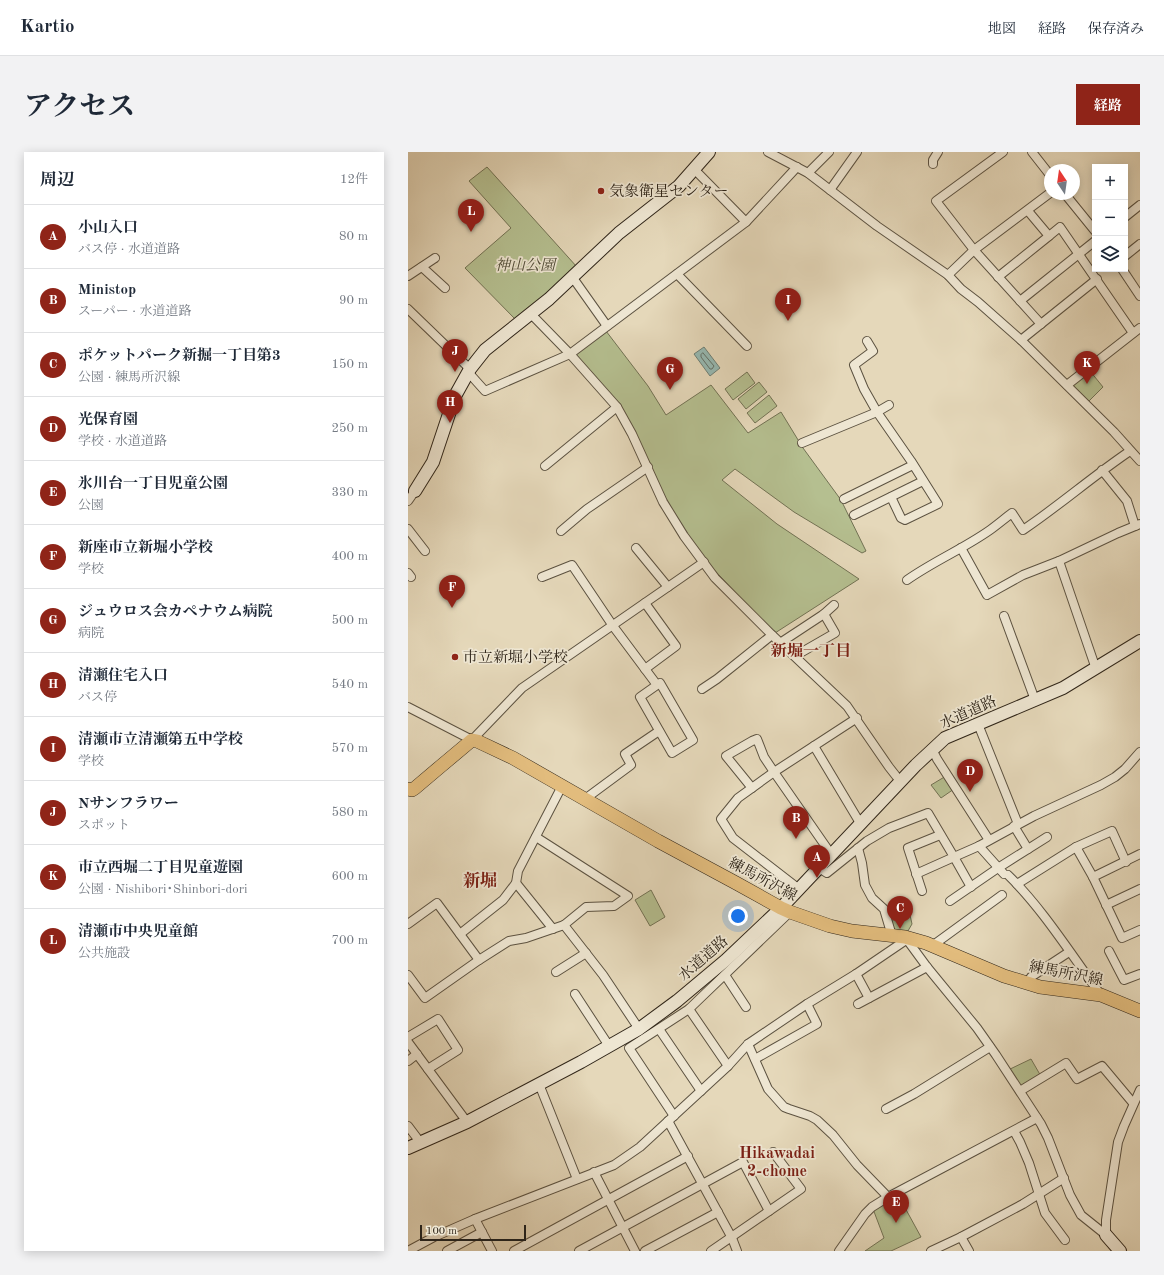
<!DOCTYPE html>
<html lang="ja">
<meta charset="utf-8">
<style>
body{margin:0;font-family:"Old Standard TT","Noto Serif JP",serif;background:#f2f2f3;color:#1f2937}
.controls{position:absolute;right:12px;top:12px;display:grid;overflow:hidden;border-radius:0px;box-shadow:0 2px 10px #0003}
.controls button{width:36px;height:36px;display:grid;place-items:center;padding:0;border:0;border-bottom:1px solid #e0e1e3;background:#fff;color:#1f2937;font:20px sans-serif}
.compass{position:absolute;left:636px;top:12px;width:36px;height:36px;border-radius:50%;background:#fff;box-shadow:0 2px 10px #0003;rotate:347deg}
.scale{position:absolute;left:12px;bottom:10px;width:106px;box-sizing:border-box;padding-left:4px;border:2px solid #2f2519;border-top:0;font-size:11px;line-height:14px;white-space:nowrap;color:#2f2519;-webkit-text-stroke:3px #eee6d2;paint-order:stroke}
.you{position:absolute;left:330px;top:764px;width:14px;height:14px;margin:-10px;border:3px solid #fff;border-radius:50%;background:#1a73e8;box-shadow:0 0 0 6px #1a73e833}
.badge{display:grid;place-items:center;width:26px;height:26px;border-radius:50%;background:#8f2418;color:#fff;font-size:13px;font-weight:700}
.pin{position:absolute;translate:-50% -33px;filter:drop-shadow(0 1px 2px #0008)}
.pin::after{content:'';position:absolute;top:21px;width:14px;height:12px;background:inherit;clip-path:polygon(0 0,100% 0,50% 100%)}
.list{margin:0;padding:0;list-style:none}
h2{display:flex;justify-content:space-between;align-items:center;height:52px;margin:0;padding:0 16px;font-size:17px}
h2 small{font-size:13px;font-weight:400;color:#747a83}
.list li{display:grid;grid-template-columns:26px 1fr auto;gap:12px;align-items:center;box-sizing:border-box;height:64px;padding:0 16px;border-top:1px solid #e0e1e3}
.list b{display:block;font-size:15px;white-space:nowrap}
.list p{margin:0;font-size:13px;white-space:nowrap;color:#747a83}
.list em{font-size:13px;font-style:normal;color:#747a83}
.icon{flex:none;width:22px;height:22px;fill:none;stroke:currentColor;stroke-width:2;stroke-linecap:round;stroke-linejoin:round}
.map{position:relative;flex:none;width:732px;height:1099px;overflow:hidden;border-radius:0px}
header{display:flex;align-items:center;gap:24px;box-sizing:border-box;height:56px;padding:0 20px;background:#fff;border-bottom:1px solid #e0e1e3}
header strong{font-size:19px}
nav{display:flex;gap:22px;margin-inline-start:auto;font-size:14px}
.intro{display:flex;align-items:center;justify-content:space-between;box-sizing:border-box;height:96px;padding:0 24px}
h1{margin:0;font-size:28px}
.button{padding:10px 18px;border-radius:0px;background:#8f2418;color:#fff;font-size:14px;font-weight:700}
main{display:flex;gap:24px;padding:0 24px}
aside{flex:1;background:#fff;border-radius:0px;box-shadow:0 2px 10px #0003}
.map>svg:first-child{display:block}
.green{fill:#b5bf90;stroke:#727254}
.water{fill:#96b9b2;stroke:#6d7e75}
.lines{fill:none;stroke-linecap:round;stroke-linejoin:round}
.shore{stroke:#626f66;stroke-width:1}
.street-casing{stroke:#5c5241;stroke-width:10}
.secondary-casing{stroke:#2f2519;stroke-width:14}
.primary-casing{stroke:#2f2519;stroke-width:14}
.street{stroke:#eee6d2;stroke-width:8}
.secondary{stroke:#eee6d2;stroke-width:12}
.primary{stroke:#e2bc7d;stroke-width:13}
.poi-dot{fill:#8f2418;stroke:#eee6d2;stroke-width:1.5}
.labels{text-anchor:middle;stroke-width:3.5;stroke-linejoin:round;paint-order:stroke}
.poi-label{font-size:15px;fill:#2f2519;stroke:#eee6d2;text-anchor:start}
.park-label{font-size:15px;font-style:italic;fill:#504c37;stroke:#eee6d2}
.street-label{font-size:15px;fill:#2f2519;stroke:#eee6d2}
.neighbourhood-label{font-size:16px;font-weight:bold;fill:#7a1f14;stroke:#eee6d2}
.quarter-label{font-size:17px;font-weight:bold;fill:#7a1f14;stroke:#eee6d2}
</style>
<header>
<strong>Kartio</strong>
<nav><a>地図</a><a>経路</a><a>保存済み</a></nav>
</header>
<div class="intro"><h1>アクセス</h1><a class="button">経路</a></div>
<main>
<aside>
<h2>周辺<small>12件</small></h2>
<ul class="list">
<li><span class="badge">A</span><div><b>小山入口</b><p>バス停 · 水道道路</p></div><em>80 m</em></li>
<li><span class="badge">B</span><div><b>Ministop</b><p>スーパー · 水道道路</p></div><em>90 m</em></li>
<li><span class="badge">C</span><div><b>ポケットパーク新掘一丁目第3</b><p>公園 · 練馬所沢線</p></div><em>150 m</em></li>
<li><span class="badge">D</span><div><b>光保育園</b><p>学校 · 水道道路</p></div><em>250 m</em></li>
<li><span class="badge">E</span><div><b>氷川台一丁目児童公園</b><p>公園</p></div><em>330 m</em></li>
<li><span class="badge">F</span><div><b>新座市立新堀小学校</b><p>学校</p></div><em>400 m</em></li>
<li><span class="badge">G</span><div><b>ジュウロス会カペナウム病院</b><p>病院</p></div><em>500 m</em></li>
<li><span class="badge">H</span><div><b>清瀬住宅入口</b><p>バス停</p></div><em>540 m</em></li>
<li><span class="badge">I</span><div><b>清瀬市立清瀬第五中学校</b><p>学校</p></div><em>570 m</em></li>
<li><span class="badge">J</span><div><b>Nサンフラワー</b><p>スポット</p></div><em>580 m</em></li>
<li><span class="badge">K</span><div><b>市立西堀二丁目児童遊園</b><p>公園 · Nishibori･Shinbori-dori</p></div><em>600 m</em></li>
<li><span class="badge">L</span><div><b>清瀬市中央児童館</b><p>公共施設</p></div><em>700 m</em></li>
</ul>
</aside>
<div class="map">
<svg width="732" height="1099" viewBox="0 0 732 1099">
<rect width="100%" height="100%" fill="#e5d8ba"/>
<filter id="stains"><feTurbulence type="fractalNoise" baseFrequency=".005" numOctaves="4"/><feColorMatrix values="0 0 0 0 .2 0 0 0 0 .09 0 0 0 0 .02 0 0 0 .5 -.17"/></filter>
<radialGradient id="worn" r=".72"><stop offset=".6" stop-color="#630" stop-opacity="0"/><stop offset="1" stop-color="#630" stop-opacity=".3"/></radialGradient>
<g class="green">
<polygon points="79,15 169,115 138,143 107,167 57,116 103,76 61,29"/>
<polygon points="198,179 240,234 258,263 303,233 340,281 373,260 395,296 433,348 458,399 454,401 386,360 327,317 314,328 369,372 451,427 367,481 343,457 296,407 258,350 225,276 165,203"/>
<polygon points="682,219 695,235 681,249 665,235 666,230"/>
<polygon points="339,220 347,231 325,248 317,237"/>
<polygon points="351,230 359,240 338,257 330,247"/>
<polygon points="361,243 369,254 347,271 339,261"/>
<polygon points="538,624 546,637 533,646 523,633"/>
<polygon points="243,738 257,765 242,774 227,748"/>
<polygon points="502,763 504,772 497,784 485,783 481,769"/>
<polygon points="623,907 634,926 610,938 598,919"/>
<polygon points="490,1043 513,1085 483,1099 457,1099 476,1086 465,1057"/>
</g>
<polygon class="water" points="296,195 312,216 302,224 286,202"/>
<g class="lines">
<polygon class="shore" points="295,201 306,214 304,217 302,217 293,205 293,203"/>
<defs>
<g id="street">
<polyline points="360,0 400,21 469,74 540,123 553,137 570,150 613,188 706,280 732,309"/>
<polyline points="595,0 528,49 566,98 633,172"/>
<polyline points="624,0 642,23"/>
<polyline points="525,12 525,8 530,0"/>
<polyline points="286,17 338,70"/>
<polyline points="400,21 421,0"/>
<polyline points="422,38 449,0"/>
<polyline points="657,42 687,79"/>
<polyline points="717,65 732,53"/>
<polyline points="641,84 652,75 725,181"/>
<polyline points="717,104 732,92"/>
<polyline points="14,115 37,136"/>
<polyline points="714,117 732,144"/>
<polyline points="269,122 339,194"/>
<polyline points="540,123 566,98 642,41"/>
<polyline points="0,124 27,106"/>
<polyline points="590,125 641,84 620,59"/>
<polyline points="165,126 199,174"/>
<polyline points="612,149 687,89"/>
<polyline points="0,157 62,217"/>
<polyline points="123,162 162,202 209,255 224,282 255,350 276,384 307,426 364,483 439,554 481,615 492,629"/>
<polyline points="613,188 689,127"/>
<polyline points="459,189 465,199 446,213 456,237 469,260 503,309 530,352 497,368 493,366 483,345"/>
<polyline points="60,220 77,239 162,202 338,70 389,15"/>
<polyline points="659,233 732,176"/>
<polyline points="394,291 469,260 481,253"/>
<polyline points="137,314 209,255"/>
<polyline points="694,318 719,349 727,374"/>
<polyline points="436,347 505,313"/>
<polyline points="0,349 7,339"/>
<polyline points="446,363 515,329"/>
<polyline points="0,377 17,399"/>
<polyline points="153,379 179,357 240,315"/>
<polyline points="228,396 260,435"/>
<polyline points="553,396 579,443 615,423 651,409"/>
<polyline points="0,421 3,425"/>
<polyline points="134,425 164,413 205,474 249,533 252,531 285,588 264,601 232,545 249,533"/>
<path d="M499 428C526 409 555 397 582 378 589 373 596 367 604 361L615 378C652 353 685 324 722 299"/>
<polyline points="596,464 627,548"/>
<polyline points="372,491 416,462 426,453"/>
<polyline points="387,504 427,481 416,462"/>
<polyline points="237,517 268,494 237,451"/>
<polyline points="688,517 651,409 710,381 732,372"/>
<polyline points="294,537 309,527 364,483"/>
<polyline points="0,555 64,588 114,536 296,410"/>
<polyline points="570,572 610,672"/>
<polyline points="406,594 452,671"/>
<polyline points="524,597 529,607 581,688"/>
<polyline points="344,636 318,604 344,589 349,587 356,605 366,620 423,702"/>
<polyline points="177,647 223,613 217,602 251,579"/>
<polyline points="606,674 620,697"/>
<polyline points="571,694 596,722"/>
<polyline points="668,695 704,679 718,710"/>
<polyline points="450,696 454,711 457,733 464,746 476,757 484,784"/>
<polyline points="411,716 419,721 459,689 481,676 520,661 546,705 508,722"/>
<path d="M600 723C635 757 664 804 693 843"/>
<polyline points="685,725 714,786 732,778"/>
<polyline points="108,731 145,777"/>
<polyline points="609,732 668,695 685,725 732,702"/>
<polyline points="563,735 546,705 571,694 626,664 693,633 707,625 717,617 732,600"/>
<polyline points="391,737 325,686 313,667 330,646 366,620 449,566"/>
<polyline points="514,739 500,696 532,683"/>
<polyline points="542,749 590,716 639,685"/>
<polyline points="698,753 732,737"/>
<polyline points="0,772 29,751 71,808"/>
<polyline points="156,773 195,823 231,877"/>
<polyline points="52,782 95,748 108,731 110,719 154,634"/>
<polyline points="497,785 519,815 569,876 588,903 633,972 640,986 662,1043 673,1063 698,1083"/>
<polyline points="524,794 594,743"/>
<polyline points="701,799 716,828 732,822"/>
<polyline points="148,820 178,801"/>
<polyline points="448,822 461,846"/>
<polyline points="0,823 17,846 71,808 101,789 118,786 156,773 178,755 206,754 220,744 128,685"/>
<polyline points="317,823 338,855"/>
<polyline points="620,831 623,825 661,800"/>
<polyline points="167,842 201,894"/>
<polyline points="450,852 519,815"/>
<polyline points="281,857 320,914"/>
<polyline points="251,877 293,939"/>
<polyline points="0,885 30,867 50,898 20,917"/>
<polyline points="0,890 59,970"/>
<polyline points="340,892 360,937 376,955 381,957 402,964 409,968 425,983 449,1013 480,1045"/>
<polyline points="347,907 409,872 399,852"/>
<polyline points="0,909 9,902"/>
<polyline points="131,932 169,1027"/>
<polyline points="612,939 658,911 669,927 694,914 725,951"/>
<polyline points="478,957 506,942 582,895"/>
<polyline points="266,964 221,896 281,857 382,760"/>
<polyline points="260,969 324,1086 329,1099"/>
<polyline points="0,974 12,990"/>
<polyline points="606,979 612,990 621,1011 637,1061 657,1088"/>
<polyline points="186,1020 227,1099"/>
<polyline points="67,1067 84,1099"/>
<polyline points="698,1083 698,1068 710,990 716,974 732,938"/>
<polyline points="553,1085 561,1099"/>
<polyline points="0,1099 26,1085 67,1067 206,1013 232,995 320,914 340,892 399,852 448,822 498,788"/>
<polyline points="39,1099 74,1080"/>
<polyline points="106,1099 280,1004"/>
<polyline points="171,1099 335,1010 361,1059"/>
<polyline points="237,1099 310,1060"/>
<polyline points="303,1099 393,1037 365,1000"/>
<polyline points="431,1099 457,1062 464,1055 480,1045 629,966"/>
<polyline points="523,1099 553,1085 615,1052 656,1026"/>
</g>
<g id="secondary">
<polyline points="7,339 25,310 47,244 62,217 77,198 141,147 211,81 271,34 301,0"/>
<polyline points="0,996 59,970 173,910 231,877 269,849 318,808 373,756 508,613 537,586 655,536 732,489"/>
<polyline points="698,1083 712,1099"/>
</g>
<polyline id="primary" points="0,637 4,638 7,636 33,614 64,588 69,589 105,606 250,689 328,731 373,756 382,760 422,774 444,779 497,785 518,791 596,824 632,835 693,843 732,859"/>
</defs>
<use href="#street" class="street-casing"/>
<use href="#secondary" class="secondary-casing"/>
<use href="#primary" class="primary-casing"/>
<use href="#street" class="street"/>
<use href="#secondary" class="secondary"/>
<use href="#primary" class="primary"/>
</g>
<g class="poi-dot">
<circle cx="193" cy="39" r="4"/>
<circle cx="47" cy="505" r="4"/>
</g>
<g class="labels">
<g class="poi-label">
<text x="201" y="44">気象衛星センター</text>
<text x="55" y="510">市立新堀小学校</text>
</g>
<g class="park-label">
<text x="117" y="118">神山公園</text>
</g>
<g class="street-label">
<text transform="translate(560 560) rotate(-24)" y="5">水道道路</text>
<text transform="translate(355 727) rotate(28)" y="5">練馬所沢線</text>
<text transform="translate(295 806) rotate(-41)" y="5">水道道路</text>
<text transform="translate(658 821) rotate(11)" y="5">練馬所沢線</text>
</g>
<g class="neighbourhood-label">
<text x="403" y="504">新堀一丁目</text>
<text x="369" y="1006">Hikawadai<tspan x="369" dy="18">2-chome</tspan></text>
</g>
<g class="quarter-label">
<text x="72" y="734">新堀</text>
</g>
</g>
<rect width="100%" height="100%" filter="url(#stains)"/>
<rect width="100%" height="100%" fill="url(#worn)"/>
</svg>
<div class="controls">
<button>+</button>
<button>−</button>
<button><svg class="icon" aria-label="layers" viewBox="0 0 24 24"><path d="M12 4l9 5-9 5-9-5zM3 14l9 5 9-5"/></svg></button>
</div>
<svg class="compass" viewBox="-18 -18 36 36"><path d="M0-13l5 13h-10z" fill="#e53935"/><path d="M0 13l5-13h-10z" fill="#747a83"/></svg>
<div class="scale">100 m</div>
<div class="you"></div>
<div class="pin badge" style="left:409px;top:726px">A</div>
<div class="pin badge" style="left:388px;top:687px">B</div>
<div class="pin badge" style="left:492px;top:777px">C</div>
<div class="pin badge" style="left:562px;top:640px">D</div>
<div class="pin badge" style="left:488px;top:1071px">E</div>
<div class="pin badge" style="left:44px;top:456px">F</div>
<div class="pin badge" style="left:262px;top:238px">G</div>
<div class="pin badge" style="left:42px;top:271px">H</div>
<div class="pin badge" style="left:380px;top:169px">I</div>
<div class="pin badge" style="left:47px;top:220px">J</div>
<div class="pin badge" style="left:679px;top:232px">K</div>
<div class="pin badge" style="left:63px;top:80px">L</div>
</div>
</main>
